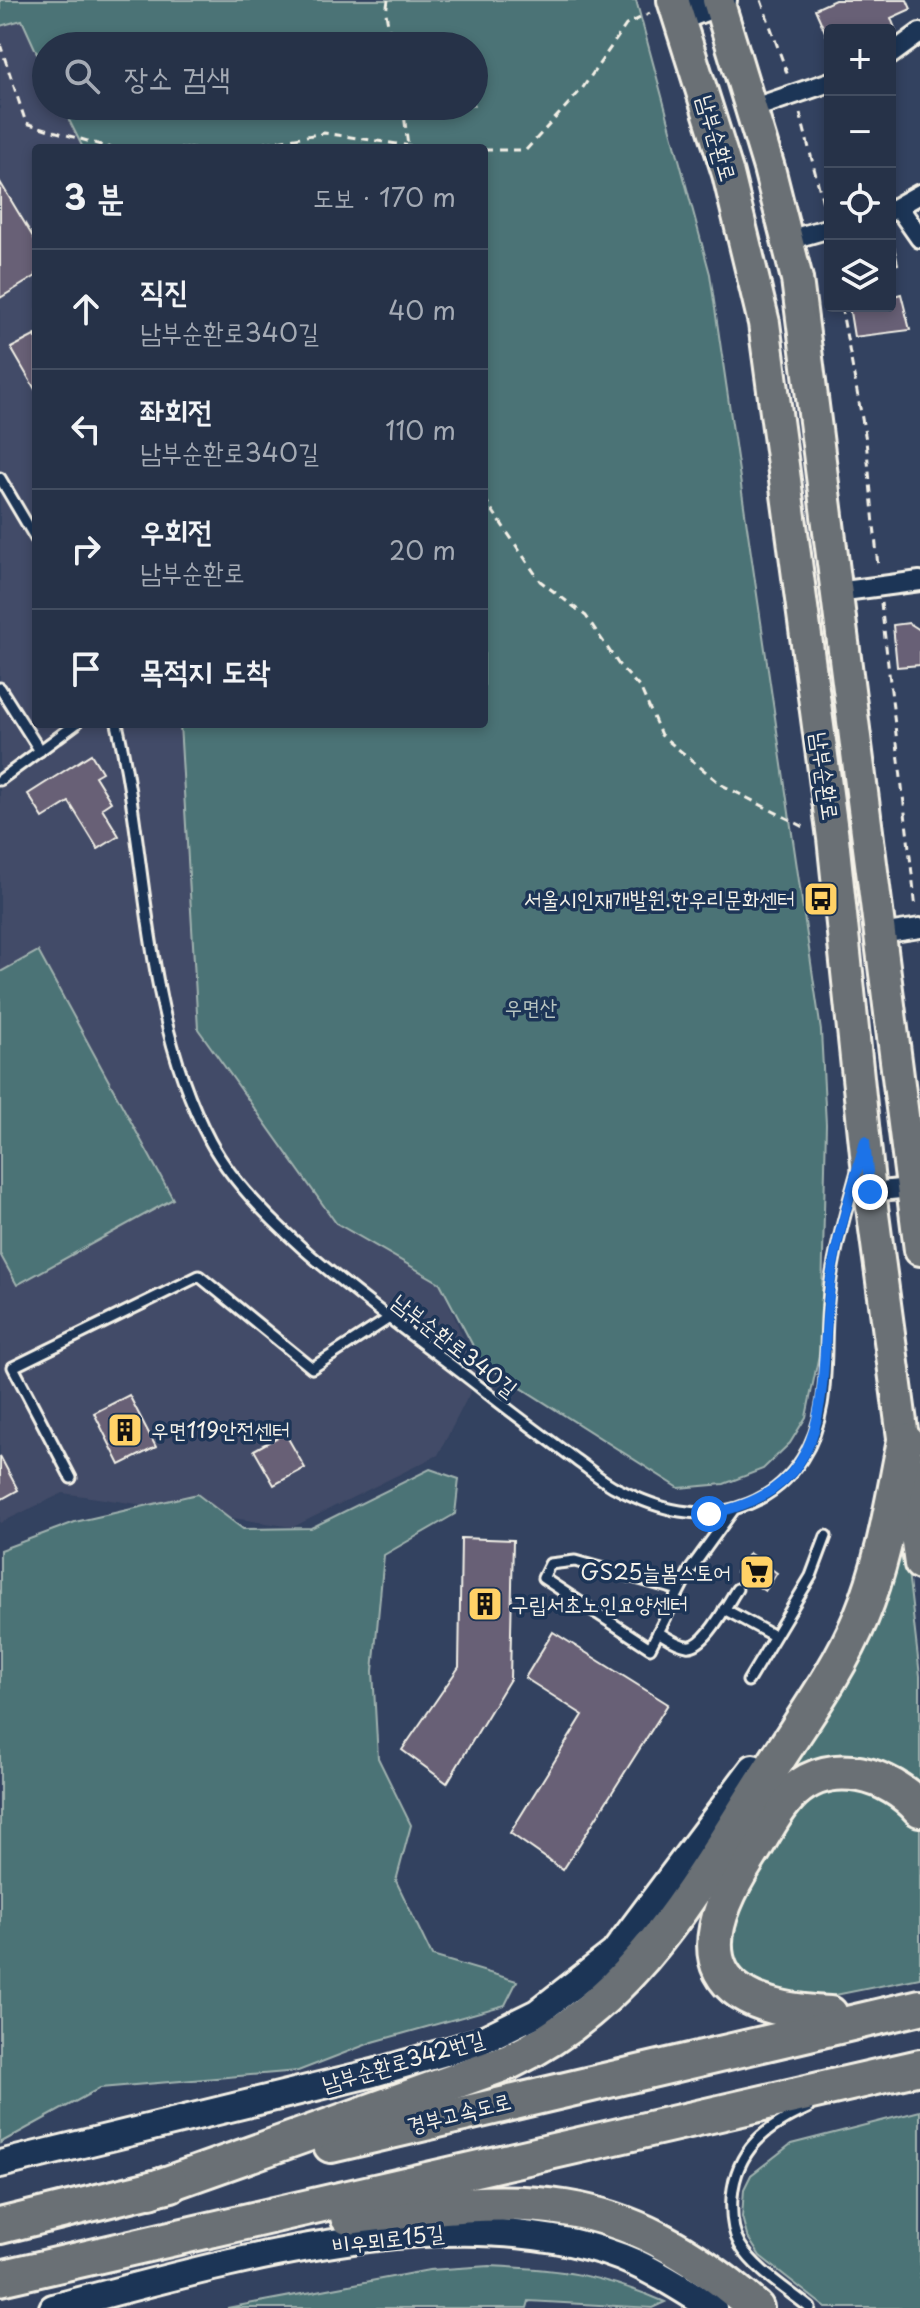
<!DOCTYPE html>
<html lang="ko">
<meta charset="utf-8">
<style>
body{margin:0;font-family:"Playpen Sans","Poor Story",sans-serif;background:#2e3a4f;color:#f1f3f6}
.controls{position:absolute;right:24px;top:24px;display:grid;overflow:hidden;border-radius:8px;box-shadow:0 4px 12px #0003}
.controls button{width:72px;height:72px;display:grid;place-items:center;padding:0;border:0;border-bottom:2px solid #424d60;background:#263248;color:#f1f3f6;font:40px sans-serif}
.stop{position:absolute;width:24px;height:24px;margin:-18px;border:6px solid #1a73e8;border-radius:50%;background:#fff}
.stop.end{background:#1a73e8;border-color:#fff;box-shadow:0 2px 8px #0008}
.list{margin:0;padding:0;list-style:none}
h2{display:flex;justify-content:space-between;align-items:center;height:104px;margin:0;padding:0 32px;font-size:34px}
h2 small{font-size:26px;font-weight:400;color:#a4aab4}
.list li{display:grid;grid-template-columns:52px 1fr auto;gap:24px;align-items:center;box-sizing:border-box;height:120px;padding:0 32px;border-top:2px solid #424d60}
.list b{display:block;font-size:30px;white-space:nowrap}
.list p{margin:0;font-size:26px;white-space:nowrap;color:#a4aab4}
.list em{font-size:26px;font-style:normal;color:#a4aab4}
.icon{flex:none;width:44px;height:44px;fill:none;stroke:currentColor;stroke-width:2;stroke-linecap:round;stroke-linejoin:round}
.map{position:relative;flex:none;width:920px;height:2308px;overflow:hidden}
.search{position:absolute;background:#263248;box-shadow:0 4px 12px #0003;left:32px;top:32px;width:456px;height:88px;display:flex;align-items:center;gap:20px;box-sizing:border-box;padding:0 28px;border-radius:44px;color:#a4aab4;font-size:30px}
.panel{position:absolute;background:#263248;box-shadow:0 4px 12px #0003;left:32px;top:144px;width:456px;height:584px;border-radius:8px}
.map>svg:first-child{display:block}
.built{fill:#434b67}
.green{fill:#4c7376;stroke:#a0b2af;stroke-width:2}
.building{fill:#676176;stroke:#f4f1e8;stroke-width:2}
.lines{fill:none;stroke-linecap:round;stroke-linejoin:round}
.lane-casing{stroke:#f4f1e8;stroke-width:15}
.street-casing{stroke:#f4f1e8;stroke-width:24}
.secondary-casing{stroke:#f4f1e8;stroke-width:32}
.primary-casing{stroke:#f4f1e8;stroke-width:36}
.highway-casing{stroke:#f4f1e8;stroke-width:40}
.path{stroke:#f4f1e8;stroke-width:3;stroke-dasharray:8 6;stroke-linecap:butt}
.lane{stroke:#1d3557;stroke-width:9}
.street{stroke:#1d3557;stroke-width:18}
.secondary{stroke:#1d3557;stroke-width:26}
.primary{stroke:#6a7074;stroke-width:30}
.highway{stroke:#6a7074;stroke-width:34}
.route{stroke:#1a73e8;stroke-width:10}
.labels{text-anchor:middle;stroke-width:7;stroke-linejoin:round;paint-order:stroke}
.street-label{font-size:22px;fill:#f4f1e8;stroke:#1d3557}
.poi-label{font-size:22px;fill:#f4f1e8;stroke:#1d3557;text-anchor:end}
.park-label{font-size:22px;fill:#b9c5c0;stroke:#1d3557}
</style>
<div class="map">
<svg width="920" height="2308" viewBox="0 0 920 2308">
<rect width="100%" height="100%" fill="#334260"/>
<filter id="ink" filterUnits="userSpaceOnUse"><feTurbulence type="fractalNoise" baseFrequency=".0125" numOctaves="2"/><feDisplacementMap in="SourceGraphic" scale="16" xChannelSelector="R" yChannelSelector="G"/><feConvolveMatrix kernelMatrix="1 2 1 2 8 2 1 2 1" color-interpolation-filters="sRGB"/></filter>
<g filter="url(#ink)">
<polygon class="built" points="22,19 46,73 46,106 62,106 83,148 36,148 36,724 180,724 198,1029 336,1223 440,1283 479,1375 438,1455 293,1527 63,1493 0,1523 0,26"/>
<g class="green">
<polygon points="0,0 636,0 710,274 821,1031 826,1124 821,1345 806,1417 790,1443 763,1469 724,1484 679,1488 482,1363 440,1283 336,1223 198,1029 180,724 484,724 484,148 83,148 62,106 474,106 474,46 46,46 46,73 22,20 0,26"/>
<polygon points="38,951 173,1199 17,1285 0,1254 0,972"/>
<polygon points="430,1469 459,1479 455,1514 384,1555 373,1671 378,1758 411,1825 396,1881 432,1956 517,1981 505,2005 373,2042 298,2071 100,2088 0,2143 0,1550 75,1522 197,1494 243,1529 311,1528"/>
<polygon points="902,1519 920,1676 920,1790 902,1778 776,1792 835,1704 876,1628"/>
<polygon points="838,1788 871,1789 915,1817 920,1829 920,1978 791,2004 736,1969 728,1927 793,1814 812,1797"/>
<polygon points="920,2111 920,2308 826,2308 760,2256 747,2236 742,2217 744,2189 751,2175 791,2144"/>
<path d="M489 2266C558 2269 601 2274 665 2302L652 2308 529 2301 527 2308H227L429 2270Z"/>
</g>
<g class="building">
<polygon points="835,0 907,0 911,9 891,18 896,31 890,34 890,30 830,30 830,43 815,9"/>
<polygon points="0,182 36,242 36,276 0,298"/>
<polygon points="890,229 898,264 890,266"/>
<polygon points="901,294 910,330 854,337 849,306 890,306 890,297"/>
<polygon points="36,335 36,391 11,348"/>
<polygon points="909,623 920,630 920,665 897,667 893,625"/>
<polygon points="91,754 102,772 95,776 111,802 102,808 119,836 98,849 69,802 43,818 28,794"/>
<polygon points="129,1395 156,1447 120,1465 94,1413"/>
<polygon points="285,1433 305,1468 274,1485 254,1450"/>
<polygon points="0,1456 18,1490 0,1500"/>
<polygon points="461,1538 513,1540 510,1679 447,1783 402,1750 459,1667"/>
<polygon points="749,1553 777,1573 765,1591 736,1572"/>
<polygon points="553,1632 668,1704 563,1870 510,1833 583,1715 525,1678"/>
</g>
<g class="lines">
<defs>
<g id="lane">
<polyline points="0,478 36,539"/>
<polyline points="0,688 40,751"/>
<path d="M117 724C149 861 142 1013 210 1141 257 1230 400 1324 481 1388 512 1413 544 1436 576 1460 589 1469 603 1482 618 1489 636 1498 661 1508 680 1511 728 1519 775 1501 802 1459 834 1410 822 1349 829 1293 834 1252 846 1211 857 1171"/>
<polyline points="0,780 76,724"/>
<polyline points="71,1478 13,1367 199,1276 312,1368 391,1317"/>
<polyline points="679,1590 575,1561 550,1564 543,1578 650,1648 690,1570 734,1509"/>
<polyline points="724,1609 774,1636"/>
<path d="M658 1632C666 1637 677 1645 687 1646 705 1649 728 1602 737 1589"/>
<polyline points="748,1681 811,1576 826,1536"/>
<path d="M808 2108C767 2126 736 2149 732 2197 731 2213 732 2231 740 2245 755 2270 788 2290 810 2308"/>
</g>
<g id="street">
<polyline points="890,55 920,33"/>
<polyline points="751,109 830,82"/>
<polyline points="899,208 920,238"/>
<polyline points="890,211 920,194"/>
<polyline points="788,240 830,228"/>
<polyline points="837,592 920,581"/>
<polyline points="880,934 920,928"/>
<polyline points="870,1192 920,1187"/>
</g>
<g id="secondary">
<polyline points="679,17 723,0"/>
<polyline points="0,2164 373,2073 476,2043 537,2013 614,1953 753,1768"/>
<path d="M53 2308C223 2264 468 2189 635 2263 662 2275 688 2293 713 2308"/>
</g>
<g id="primary">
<polyline points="673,0 728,174 764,323 833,838 870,1192 920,1564"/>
<polyline points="718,0 769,168 797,279 920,1250"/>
</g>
<g id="highway">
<path d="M830 2014C711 2009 685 1957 749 1857 763 1836 775 1809 794 1791 832 1757 890 1774 920 1809"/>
<polyline points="331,2145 920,2007"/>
<path d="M150 2190 509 2062C637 2001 695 1887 768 1774 800 1723 838 1673 861 1617 884 1562 893 1500 905 1441"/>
<path d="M348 2217C523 2195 616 2185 756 2308"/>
<polyline points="0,2226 171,2184"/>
<polyline points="0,2278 920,2067"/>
</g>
</defs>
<use href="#lane" class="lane-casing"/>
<use href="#street" class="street-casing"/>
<use href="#secondary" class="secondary-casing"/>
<use href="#primary" class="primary-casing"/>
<use href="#highway" class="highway-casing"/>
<g class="path">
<polyline points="388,0 386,13 392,46"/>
<polyline points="761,0 788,76"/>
<polyline points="0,44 26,123 111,148"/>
<polyline points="403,106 408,146"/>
<polyline points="800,113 825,211"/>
<polyline points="237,148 324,133 424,148"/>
<polyline points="484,150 526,150 582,89 626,25 650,13"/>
<polyline points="841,306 866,440 878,567"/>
<polyline points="484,498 540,581 586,616 619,665 641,689 661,735 722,785 806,828"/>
<polyline points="881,603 916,909"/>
</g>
<use href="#lane" class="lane"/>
<use href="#street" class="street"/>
<use href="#secondary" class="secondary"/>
<use href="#primary" class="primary"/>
<use href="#highway" class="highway"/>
</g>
</g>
<g class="lines" filter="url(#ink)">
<path class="route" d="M709 1514C838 1489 818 1396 829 1295 834 1243 852 1191 865 1141L870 1192"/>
</g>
<defs>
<symbol id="bus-square" viewBox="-11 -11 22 22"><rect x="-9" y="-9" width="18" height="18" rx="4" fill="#ffd166" stroke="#1d3557"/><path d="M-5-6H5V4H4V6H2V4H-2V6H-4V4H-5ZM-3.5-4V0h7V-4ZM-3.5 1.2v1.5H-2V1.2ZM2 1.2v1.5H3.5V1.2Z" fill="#111"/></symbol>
<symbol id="building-square" viewBox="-11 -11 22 22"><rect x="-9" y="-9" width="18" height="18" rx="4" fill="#ffd166" stroke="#1d3557"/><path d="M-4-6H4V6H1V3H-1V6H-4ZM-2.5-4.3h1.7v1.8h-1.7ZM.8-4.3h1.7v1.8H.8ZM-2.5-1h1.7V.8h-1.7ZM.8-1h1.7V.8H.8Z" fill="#111"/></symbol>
<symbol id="supermarket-square" viewBox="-11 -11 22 22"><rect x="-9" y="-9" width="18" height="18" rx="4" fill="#ffd166" stroke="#1d3557"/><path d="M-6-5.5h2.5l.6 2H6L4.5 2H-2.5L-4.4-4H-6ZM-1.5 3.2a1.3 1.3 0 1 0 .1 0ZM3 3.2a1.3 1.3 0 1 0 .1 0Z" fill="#111"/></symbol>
</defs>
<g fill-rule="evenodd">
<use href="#bus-square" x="801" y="879" width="40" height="40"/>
<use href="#building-square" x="105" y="1410" width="40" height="40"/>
<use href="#supermarket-square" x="737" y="1552" width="40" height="40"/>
<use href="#building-square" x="465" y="1584" width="40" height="40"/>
</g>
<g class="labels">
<g class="street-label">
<text transform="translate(717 138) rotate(74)" y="8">남부순환로</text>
<text transform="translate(825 776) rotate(82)" y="8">남부순환로</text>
<text transform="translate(455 1345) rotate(38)" y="8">남부순환로340길</text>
<text transform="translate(403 2061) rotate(-16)" y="8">남부순환로342번길</text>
<text transform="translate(459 2113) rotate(-14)" y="8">경부고속도로</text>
<text transform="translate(388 2239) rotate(-7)" y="8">비우뫼로15길</text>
</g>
<g class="poi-label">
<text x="795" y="907">서울시인재개발원.한우리문화센터</text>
<text x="151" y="1438" text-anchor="start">우면119안전센터</text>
<text x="731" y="1580">GS25늘봄스토어</text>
<text x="511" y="1612" text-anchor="start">구립서초노인요양센터</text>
</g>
<g class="park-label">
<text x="531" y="1015">우면산</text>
</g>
</g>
</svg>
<div class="controls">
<button>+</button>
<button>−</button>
<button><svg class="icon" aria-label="locate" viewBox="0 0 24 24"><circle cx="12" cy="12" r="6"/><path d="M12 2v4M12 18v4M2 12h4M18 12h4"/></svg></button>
<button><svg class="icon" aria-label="layers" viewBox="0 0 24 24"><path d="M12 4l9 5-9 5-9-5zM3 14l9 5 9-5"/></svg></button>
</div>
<div class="stop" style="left:709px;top:1514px"></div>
<div class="stop end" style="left:870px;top:1192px"></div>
<div class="search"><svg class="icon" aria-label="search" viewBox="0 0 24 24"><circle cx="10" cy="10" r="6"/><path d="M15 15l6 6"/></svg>장소 검색</div>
<section class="panel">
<h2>3 분<small>도보 · 170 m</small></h2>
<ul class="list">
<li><svg class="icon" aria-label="ahead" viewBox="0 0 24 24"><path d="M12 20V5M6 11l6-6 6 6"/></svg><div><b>직진</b><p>남부순환로340길</p></div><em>40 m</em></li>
<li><svg class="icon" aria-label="left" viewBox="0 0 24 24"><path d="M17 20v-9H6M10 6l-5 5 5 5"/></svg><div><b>좌회전</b><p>남부순환로340길</p></div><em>110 m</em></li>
<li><svg class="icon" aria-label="right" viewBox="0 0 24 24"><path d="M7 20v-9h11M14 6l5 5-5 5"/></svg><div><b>우회전</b><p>남부순환로</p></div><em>20 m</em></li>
<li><svg class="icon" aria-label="arrive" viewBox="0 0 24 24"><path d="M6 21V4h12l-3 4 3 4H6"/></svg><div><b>목적지 도착</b></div></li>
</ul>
</section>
</div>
